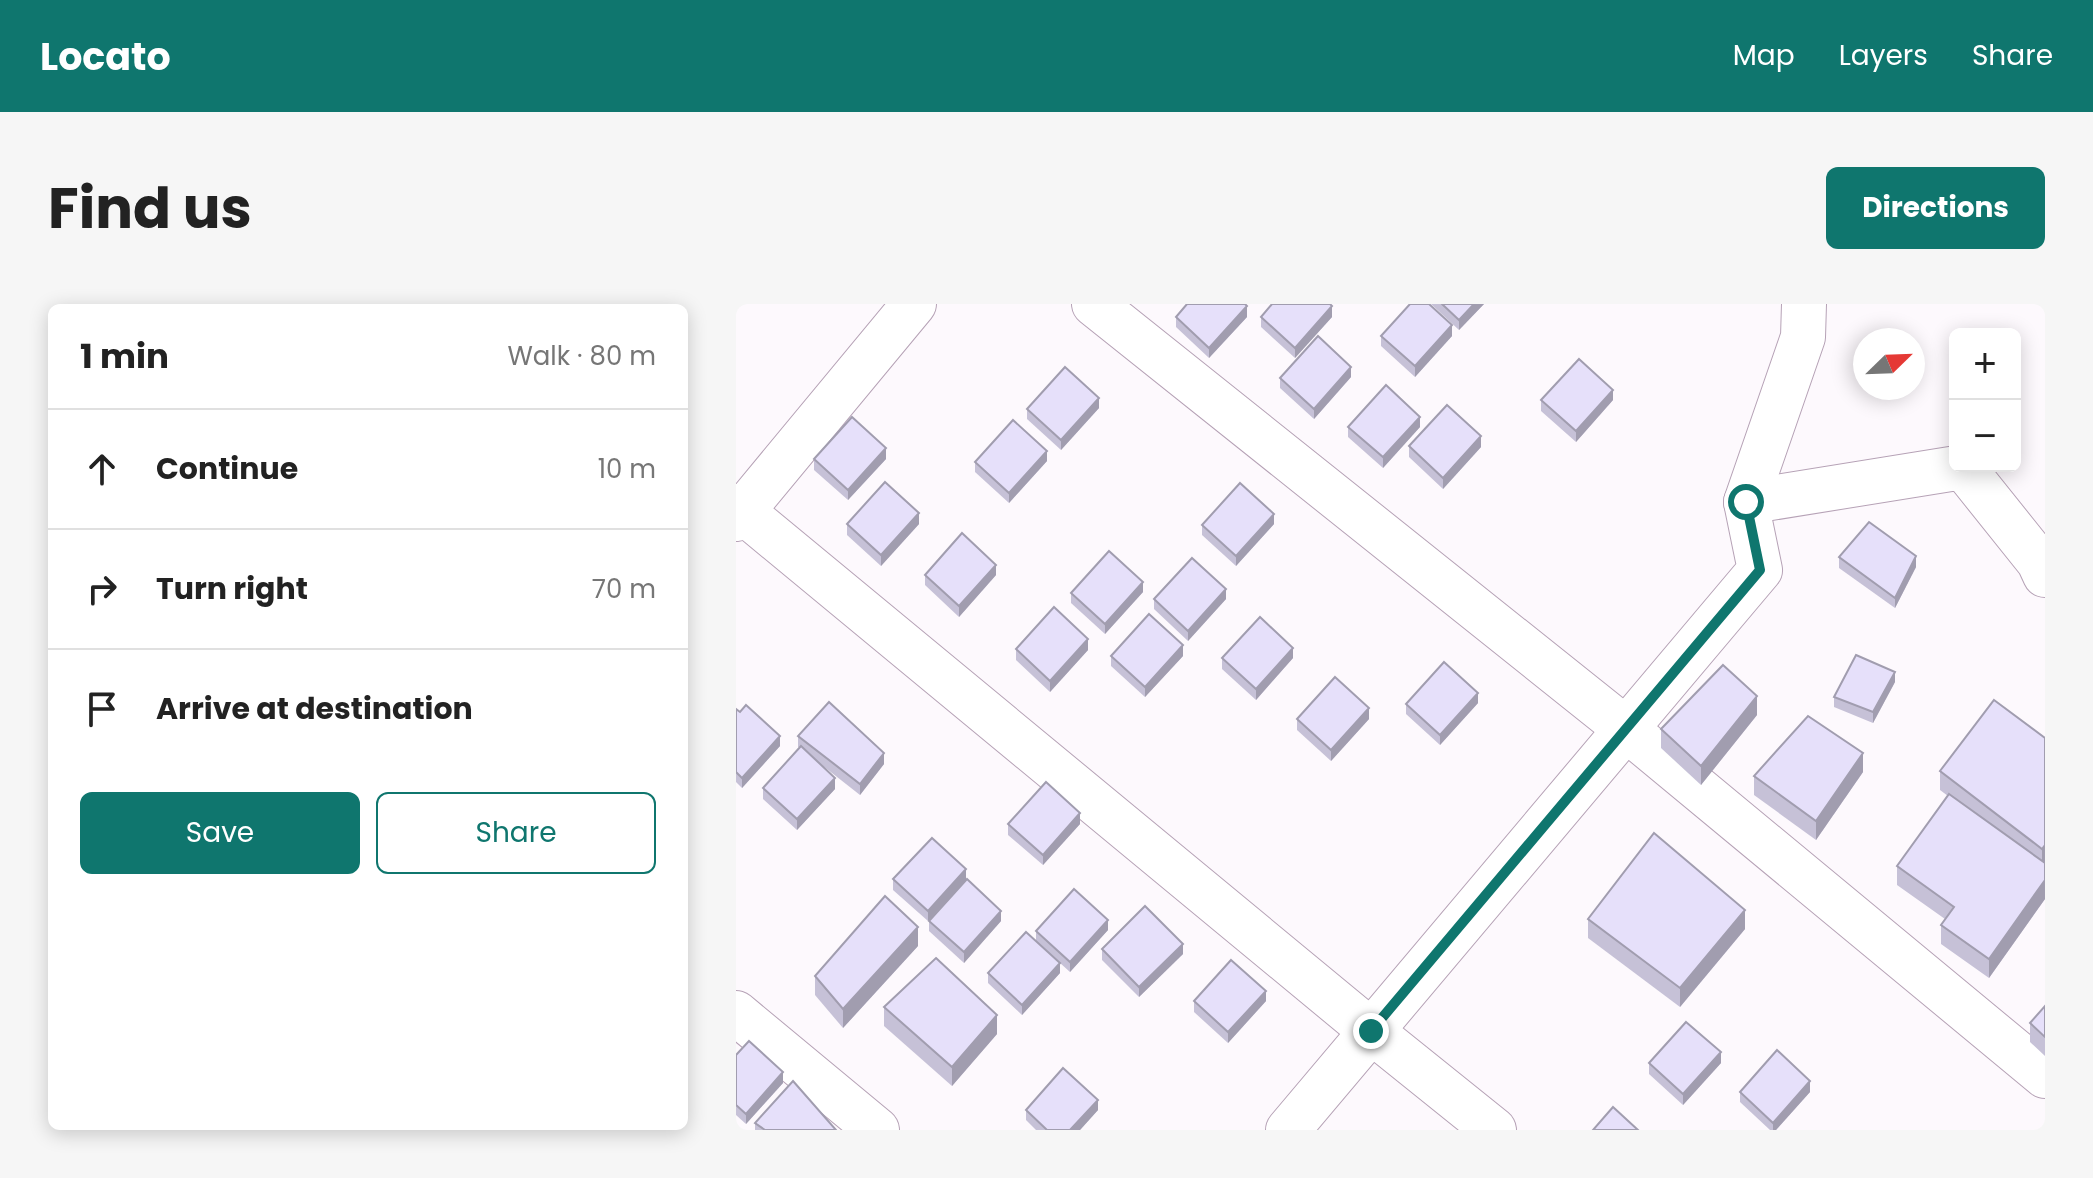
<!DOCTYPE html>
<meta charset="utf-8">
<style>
body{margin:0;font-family:Poppins,sans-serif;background:#f6f6f6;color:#222}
.controls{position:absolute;right:24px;top:24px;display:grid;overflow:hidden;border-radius:12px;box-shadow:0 4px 20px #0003}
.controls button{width:72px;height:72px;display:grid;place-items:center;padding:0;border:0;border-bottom:2px solid #e0e0e0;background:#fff;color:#222;font:40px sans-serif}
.compass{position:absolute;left:1117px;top:24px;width:72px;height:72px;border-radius:50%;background:#fff;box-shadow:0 4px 20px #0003;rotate:67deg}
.stop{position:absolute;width:24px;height:24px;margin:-18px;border:6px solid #0f766e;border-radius:50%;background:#fff}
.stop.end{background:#0f766e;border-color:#fff;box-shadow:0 2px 8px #0008}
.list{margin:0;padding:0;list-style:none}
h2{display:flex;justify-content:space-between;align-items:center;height:104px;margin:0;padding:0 32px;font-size:34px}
h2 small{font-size:26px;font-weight:400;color:#767676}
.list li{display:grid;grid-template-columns:52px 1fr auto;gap:24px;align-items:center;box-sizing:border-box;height:120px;padding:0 32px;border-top:2px solid #e0e0e0}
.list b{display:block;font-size:30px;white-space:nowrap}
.list em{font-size:26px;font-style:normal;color:#767676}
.actions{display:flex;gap:16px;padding:24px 32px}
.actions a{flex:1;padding:18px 0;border:2px solid #0f766e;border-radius:12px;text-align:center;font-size:28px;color:#0f766e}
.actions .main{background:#0f766e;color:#fff}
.icon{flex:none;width:44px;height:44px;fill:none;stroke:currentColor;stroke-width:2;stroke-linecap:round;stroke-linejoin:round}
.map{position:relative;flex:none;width:1309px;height:826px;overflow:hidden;border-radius:12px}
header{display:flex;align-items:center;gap:48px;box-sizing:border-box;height:112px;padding:0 40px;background:#0f766e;color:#fff}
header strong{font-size:38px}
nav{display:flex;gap:44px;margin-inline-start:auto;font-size:28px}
.intro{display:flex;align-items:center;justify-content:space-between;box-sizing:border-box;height:192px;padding:0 48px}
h1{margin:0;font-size:56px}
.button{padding:20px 36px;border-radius:12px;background:#0f766e;color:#fff;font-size:28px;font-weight:700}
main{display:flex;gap:48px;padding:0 48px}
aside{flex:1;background:#fff;border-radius:12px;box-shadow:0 4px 20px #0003}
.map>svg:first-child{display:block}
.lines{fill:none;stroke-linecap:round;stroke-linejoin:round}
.street-casing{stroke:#b6a2b6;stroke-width:46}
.street{stroke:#fff;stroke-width:44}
.wall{fill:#c6c1d7}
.shaded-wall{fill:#a19daf}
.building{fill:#e6e0fa;stroke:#a19daf;stroke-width:2}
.route{stroke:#0f766e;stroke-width:10}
</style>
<header>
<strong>Locato</strong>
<nav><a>Map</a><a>Layers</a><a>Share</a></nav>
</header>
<div class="intro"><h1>Find us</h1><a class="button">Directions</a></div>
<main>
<aside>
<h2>1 min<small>Walk · 80 m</small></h2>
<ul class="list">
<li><svg class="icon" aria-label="ahead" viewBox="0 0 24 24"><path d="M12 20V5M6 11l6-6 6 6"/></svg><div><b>Continue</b></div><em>10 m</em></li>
<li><svg class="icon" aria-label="right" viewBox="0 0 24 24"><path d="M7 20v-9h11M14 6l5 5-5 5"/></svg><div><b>Turn right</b></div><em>70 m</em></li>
<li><svg class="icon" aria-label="arrive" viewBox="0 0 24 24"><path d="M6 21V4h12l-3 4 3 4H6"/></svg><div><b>Arrive at destination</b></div></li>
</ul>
<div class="actions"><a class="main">Save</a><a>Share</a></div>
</aside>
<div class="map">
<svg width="1309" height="826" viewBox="0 0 1309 826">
<rect width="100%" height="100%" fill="#fdf9fd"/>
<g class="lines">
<defs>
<g id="street">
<polyline points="358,0 890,425 1309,772"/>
<polyline points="1010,198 1227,163 1303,258 1309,271"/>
<polyline points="0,202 635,727 758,826"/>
<polyline points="0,215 178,0"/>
<polyline points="0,709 141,826"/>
<polyline points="552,826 1024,266 1010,198 1067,33 1068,0"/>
</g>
</defs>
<use href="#street" class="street-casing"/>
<use href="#street" class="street"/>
</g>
<g class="wall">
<polygon points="695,0 748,0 723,26"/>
<polygon points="440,13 511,13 473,54 440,23"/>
<polygon points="525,13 596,13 559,54 525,23"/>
<polygon points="645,32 716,32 679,73 645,42"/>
<polygon points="615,73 578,115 544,84 544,74"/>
<polygon points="805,96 877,96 840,138 805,107"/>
<polygon points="363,104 325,146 291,115 291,105"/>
<polygon points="612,123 684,123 647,164 612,133"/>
<polygon points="673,142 745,143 707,185 673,153"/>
<polygon points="78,155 150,155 112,196 78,166"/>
<polygon points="311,157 273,199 239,168 239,158"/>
<polygon points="111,220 183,220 145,262 111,231"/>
<polygon points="538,220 500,262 466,231 466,221"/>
<polygon points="1103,253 1180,263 1159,304 1103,264"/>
<polygon points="189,271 260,271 223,313 189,281"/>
<polygon points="407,288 369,330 335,299 335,289"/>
<polygon points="418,295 490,295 452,337 418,305"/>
<polygon points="280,345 352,346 314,388 280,356"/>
<polygon points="375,352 447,352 409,393 375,362"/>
<polygon points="486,354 557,354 520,396 486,365"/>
<polygon points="1159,378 1137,419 1098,403 1098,393"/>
<polygon points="742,399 704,441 670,410 670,400"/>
<polygon points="0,405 44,442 6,484 0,478"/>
<polygon points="1021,411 965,481 925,444 925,425"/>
<polygon points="561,415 633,415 595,457 561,426"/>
<polygon points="62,432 148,460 124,491 82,458 99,485 61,526 27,495 27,484 64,444 62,443"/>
<polygon points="1309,434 1309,595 1253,674 1205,640 1205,621 1209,615 1161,581 1161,562 1212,492 1204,486 1204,467"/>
<polygon points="1127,468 1080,536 1018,491 1018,472"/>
<polygon points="272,520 344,520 307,561 272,531"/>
<polygon points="157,575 230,576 192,617 157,586"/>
<polygon points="852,615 1009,625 944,703 852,634"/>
<polygon points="193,617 265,617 228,659 193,627"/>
<polygon points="372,626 334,668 324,659 324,669 286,711 252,679 252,669 300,637 300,627"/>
<polygon points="182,642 107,724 79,691 79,672"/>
<polygon points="366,645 447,650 403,693 366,656"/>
<polygon points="458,697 530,697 492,739 458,708"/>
<polygon points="1309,702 1309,752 1294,738 1294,719"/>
<polygon points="148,703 261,730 216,782 148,722"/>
<polygon points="0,751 47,779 10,820 0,811"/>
<polygon points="913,759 985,759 947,801 913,770"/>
<polygon points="1004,788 1074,788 1040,826 1034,826 1004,798"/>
<polygon points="290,806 362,806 344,826 300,826 290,816"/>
<polygon points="19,819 100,826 19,826"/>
</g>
<g class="shaded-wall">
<polygon points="738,0 748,0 723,26 723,16"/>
<polygon points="511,2 511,13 473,54 473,44"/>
<polygon points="596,2 596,13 559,54 559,44"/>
<polygon points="716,21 716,32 679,73 679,62"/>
<polygon points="615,63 615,73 578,115 578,105"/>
<polygon points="877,86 877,96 840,138 840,127"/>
<polygon points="363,94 363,104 325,146 325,136"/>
<polygon points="684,113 684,123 647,164 647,153"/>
<polygon points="745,132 745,143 707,185 707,174"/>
<polygon points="150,144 150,155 112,196 112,186"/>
<polygon points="311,147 311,157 273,199 273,189"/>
<polygon points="183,209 183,220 145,262 145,251"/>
<polygon points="538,210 538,220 500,262 500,252"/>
<polygon points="1180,252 1180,263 1159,304 1159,294"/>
<polygon points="260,261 260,271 223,313 223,302"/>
<polygon points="407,278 407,288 369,330 369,320"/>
<polygon points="490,285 490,295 452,337 452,327"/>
<polygon points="352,335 352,346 314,388 314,377"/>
<polygon points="447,341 447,352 409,393 409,383"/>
<polygon points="557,344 557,354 520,396 520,385"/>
<polygon points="1159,368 1159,378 1137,419 1137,408"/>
<polygon points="742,389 742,399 704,441 704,431"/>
<polygon points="1021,392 1021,411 965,481 965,462"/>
<polygon points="633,404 633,415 595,457 595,446"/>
<polygon points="44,432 44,442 6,484 6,474"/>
<polygon points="148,449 148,460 124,491 124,480"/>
<polygon points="1127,449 1127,468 1080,536 1080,517"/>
<polygon points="99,474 99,485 61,526 61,515"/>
<polygon points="344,509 344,520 307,561 307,551"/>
<polygon points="1309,541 1309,560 1306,564 1306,545"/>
<polygon points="230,565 230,576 192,617 192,607"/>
<polygon points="1309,576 1309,595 1253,674 1253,655"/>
<polygon points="1009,606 1009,625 944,703 944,684"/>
<polygon points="265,607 265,617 228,659 228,648"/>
<polygon points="372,616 372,626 334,668 334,658"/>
<polygon points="182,623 182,642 107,724 107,705"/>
<polygon points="447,640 447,650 403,693 403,683"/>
<polygon points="324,659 324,669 286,711 286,701"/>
<polygon points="530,687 530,697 492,739 492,728"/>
<polygon points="261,711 261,730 216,782 216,763"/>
<polygon points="985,748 985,759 947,801 947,790"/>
<polygon points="47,768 47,779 10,820 10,810"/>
<polygon points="1074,777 1074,788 1040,826 1037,826 1037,819"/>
<polygon points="362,796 362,806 344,826 334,826"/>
</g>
<g class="building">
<polygon points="451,0 509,0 511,2 473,44 440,13"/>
<polygon points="536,0 594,0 596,2 559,44 525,13"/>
<polygon points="674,0 693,0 716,21 679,62 645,32"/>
<polygon points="706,0 738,0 723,16"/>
<polygon points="582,32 615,63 578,105 544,74"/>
<polygon points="843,55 877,86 840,127 805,96"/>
<polygon points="329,63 363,94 325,136 291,105"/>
<polygon points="650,81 684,113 647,153 612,123"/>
<polygon points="711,101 745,132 707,174 673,142"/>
<polygon points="116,113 150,144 112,186 78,155"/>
<polygon points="277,116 311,147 273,189 239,158"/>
<polygon points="149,178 183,209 145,251 111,220"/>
<polygon points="504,179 538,210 500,252 466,221"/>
<polygon points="1133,218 1180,252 1159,294 1103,253"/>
<polygon points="226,229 260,261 223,302 189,271"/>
<polygon points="373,247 407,278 369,320 335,289"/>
<polygon points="456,254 490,285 452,327 418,295"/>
<polygon points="318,303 352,335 314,377 280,345"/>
<polygon points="413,310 447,341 409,383 375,352"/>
<polygon points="524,313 557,344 520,385 486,354"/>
<polygon points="1120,351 1159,368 1137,408 1098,393"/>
<polygon points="708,358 742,389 704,431 670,400"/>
<polygon points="987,361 1021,392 965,462 925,425"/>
<polygon points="599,373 633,404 595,446 561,415"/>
<polygon points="1258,396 1309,434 1309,541 1306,545 1204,467"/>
<polygon points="93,398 148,449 124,480 62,432"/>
<polygon points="10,401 44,432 6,474 0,468 0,405 4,408"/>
<polygon points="1072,412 1127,449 1080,517 1018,472"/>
<polygon points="65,442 99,474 61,515 27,484"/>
<polygon points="310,478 344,509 307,551 272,520"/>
<polygon points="1213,490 1309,559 1309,576 1253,655 1205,621 1218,603 1161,562"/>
<polygon points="918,529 1009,606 944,684 852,615"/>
<polygon points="196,534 230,565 192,607 157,575"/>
<polygon points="231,575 265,607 228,648 193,617"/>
<polygon points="338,585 372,616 334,658 300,627"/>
<polygon points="149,592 182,623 107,705 79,672"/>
<polygon points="409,602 447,640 403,683 366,645"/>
<polygon points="290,628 324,659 286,701 252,669"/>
<polygon points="200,654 261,711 216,763 148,703"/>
<polygon points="495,656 530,687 492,728 458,697"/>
<polygon points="1309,702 1309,733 1294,719"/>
<polygon points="950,718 985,748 947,790 913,759"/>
<polygon points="13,737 47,768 10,810 0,801 0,751"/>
<polygon points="1041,746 1074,777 1037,819 1004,788"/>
<polygon points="327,764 362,796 334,826 311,826 290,806"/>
<polygon points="57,777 100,826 29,826 19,819"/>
<polygon points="877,803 902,826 857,826"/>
</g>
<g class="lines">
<polyline class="route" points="635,727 1024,266 1010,198"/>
</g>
</svg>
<div class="controls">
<button>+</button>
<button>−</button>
</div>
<svg class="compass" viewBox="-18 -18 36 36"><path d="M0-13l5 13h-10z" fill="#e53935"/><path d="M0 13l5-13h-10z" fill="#767676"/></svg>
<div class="stop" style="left:1010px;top:198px"></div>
<div class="stop end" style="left:635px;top:727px"></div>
</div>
</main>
